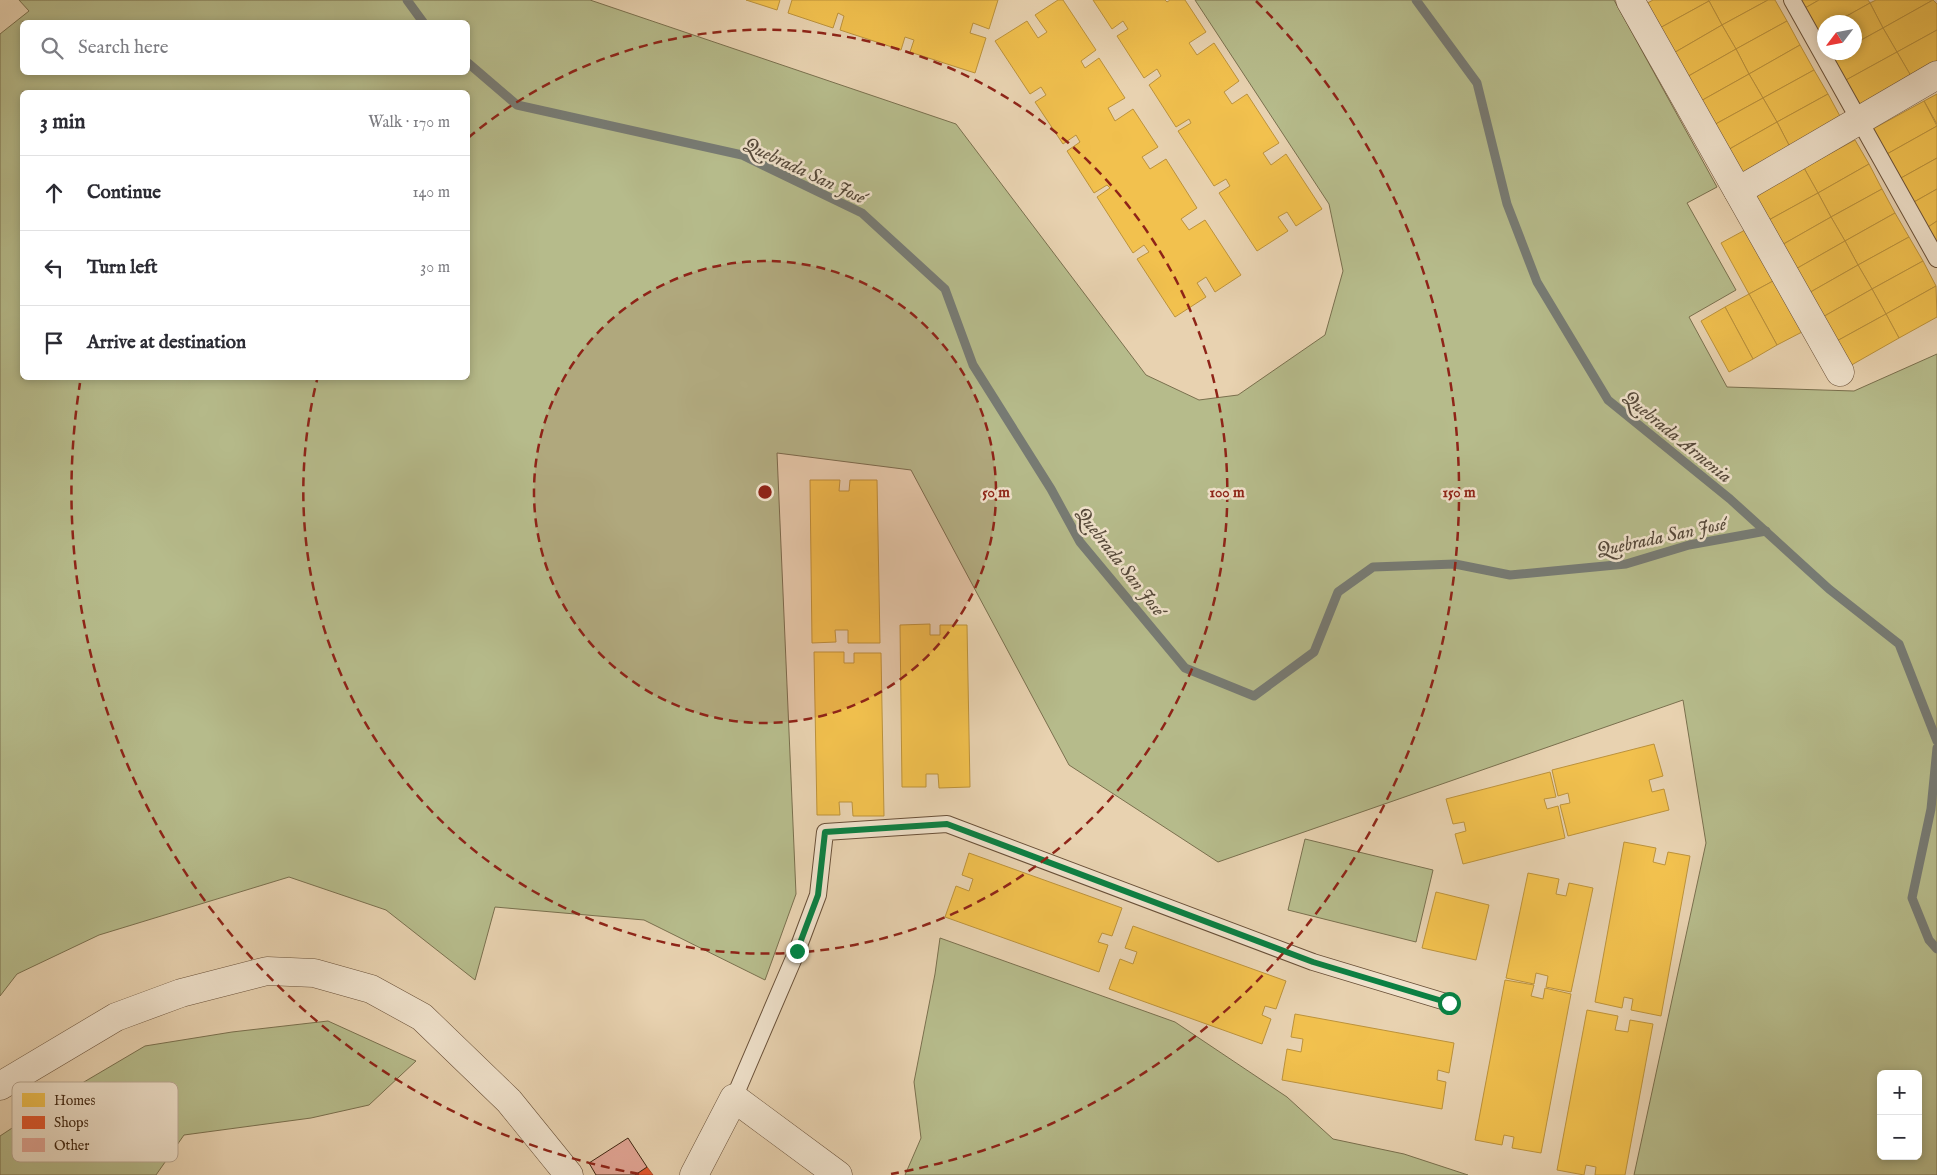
<!DOCTYPE html>
<meta charset="utf-8">
<style>
body{margin:0;font-family:"IM FELL English",serif;background:#f2f2f3;color:#2b2b33}
.controls{position:absolute;right:15px;bottom:15px;display:grid;overflow:hidden;border-radius:8px;box-shadow:0 2px 8px #0003}
.controls button{width:45px;height:45px;display:grid;place-items:center;padding:0;border:0;border-bottom:1px solid #e1e1e2;background:#fff;color:#2b2b33;font:25px sans-serif}
.compass{position:absolute;left:1817px;top:15px;width:45px;height:45px;border-radius:50%;background:#fff;box-shadow:0 2px 8px #0003;rotate:238deg}
.stop{position:absolute;width:15px;height:15px;margin:-11px;border:4px solid #0b8043;border-radius:50%;background:#fff}
.stop.end{background:#0b8043;border-color:#fff;box-shadow:0 1px 5px #0008}
.list{margin:0;padding:0;list-style:none}
h2{display:flex;justify-content:space-between;align-items:center;height:65px;margin:0;padding:0 20px;font-size:21px}
h2 small{font-size:16px;font-weight:400;color:#7c7c81}
.list li{display:grid;grid-template-columns:32px 1fr auto;gap:15px;align-items:center;box-sizing:border-box;height:75px;padding:0 20px;border-top:1px solid #e1e1e2}
.list b{display:block;font-size:19px;white-space:nowrap}
.list em{font-size:16px;font-style:normal;color:#7c7c81}
.icon{flex:none;width:28px;height:28px;fill:none;stroke:currentColor;stroke-width:2;stroke-linecap:round;stroke-linejoin:round}
.map{position:relative;flex:none;width:1937px;height:1175px;overflow:hidden}
.search{position:absolute;background:#fff;box-shadow:0 2px 8px #0003;left:20px;top:20px;width:450px;height:55px;display:flex;align-items:center;gap:12px;box-sizing:border-box;padding:0 18px;border-radius:8px;color:#7c7c81;font-size:19px}
.panel{position:absolute;background:#fff;box-shadow:0 2px 8px #0003;left:20px;top:90px;width:450px;height:290px;border-radius:8px}
.map>svg:first-child{display:block}
.green{fill:#b6bb8b;stroke:#7a704e;fill-rule:evenodd}
.homes{fill:#f2c14e;stroke:#bc923b}
.shops{fill:#e4572e;stroke:#b24825}
.lines{fill:none;stroke-linecap:round;stroke-linejoin:round}
.stream{stroke:#777b74;stroke-width:9}
.building{fill:#e3a696;stroke:#3f2510}
.service-casing{stroke:#695038;stroke-width:18}
.minor-casing{stroke:#695038;stroke-width:29}
.tertiary-casing{stroke:#695038;stroke-width:29}
.service{stroke:#f0e2cc;stroke-width:16}
.minor{stroke:#f0e2cc;stroke-width:28}
.tertiary{stroke:#f0e2cc;stroke-width:28}
.route{stroke:#0b8043;stroke-width:6}
.ring{fill:none;stroke:#8f2418;stroke-width:2.5;stroke-dasharray:9 6}
.labels{text-anchor:middle;stroke-width:5;stroke-linejoin:round;paint-order:stroke}
.water-label{font-size:19px;font-style:italic;fill:#56493a;stroke:#f0e2cc}
.key{fill:#f0e2cc;stroke:#bba994;stroke-width:1}
.key-label{font-size:14px;fill:#3f2510}
.centre{fill:#8f2418;stroke:#f0e2cc;stroke-width:2.5}
.ring-label{font-size:15px;text-anchor:middle;font-weight:bold;fill:#8f2418;stroke:#f0e2cc;stroke-width:5;stroke-linejoin:round;paint-order:stroke}
</style>
<div class="map">
<svg width="1937" height="1175" viewBox="0 0 1937 1175">
<rect width="100%" height="100%" fill="#e8d2b0"/>
<filter id="stains"><feTurbulence type="fractalNoise" baseFrequency=".004" numOctaves="4"/><feColorMatrix values="0 0 0 0 .2 0 0 0 0 .09 0 0 0 0 .02 0 0 0 .5 -.17"/></filter>
<radialGradient id="worn" r=".72"><stop offset=".6" stop-color="#630" stop-opacity="0"/><stop offset="1" stop-color="#630" stop-opacity=".3"/></radialGradient>
<g class="green">
<path d="M19 0H590L956 124 1146 375 1199 400 1238 395 1325 335 1343 271 1329 204 1195 0H1614L1717 187 1687 203 1736 290 1689 317 1727 387 1854 391 1937 354V1175H1634L1706 843 1683 700 1218 862 1069 765 911 470 777 453 796 894 765 980 644 920 495 907 475 980 386 910 289 877 99 935 17 974 0 996V34L29 11ZM22 22H468V72H22ZM22 92H468V378H22ZM1881 1074H1918V1156H1881Z"/>
<polygon points="1305,839 1433,870 1416,942 1288,910"/>
<polygon points="940,938 1175,1022 1287,1097 1333,1139 1404,1154 1468,1175 905,1175 921,1138 914,1082 935,974"/>
<polygon points="328,1021 416,1061 369,1105 311,1118 184,1135 156,1175 0,1175 0,1136 67,1092 145,1046 232,1032"/>
</g>
<g class="homes">
<polygon points="746,0 780,0 777,10"/>
<polygon points="792,0 998,0 989,29 973,23 970,33 986,38 975,73 910,52 914,40 905,37 901,50 840,30 844,16 838,13 833,28 788,13"/>
<polygon points="1058,0 1063,0 1096,50 1081,61 1085,68 1099,58 1125,98 1108,108 1115,121 1133,109 1158,147 1142,157 1150,169 1166,159 1197,208 1181,219 1189,230 1205,220 1241,275 1215,292 1206,277 1197,283 1206,297 1175,317 1137,259 1149,252 1144,245 1133,253 1097,197 1110,188 1107,185 1094,193 1067,151 1080,142 1076,135 1063,144 1035,102 1046,95 1041,87 1030,94 995,41 1027,21 1038,38 1047,32 1035,15"/>
<polygon points="1093,0 1165,0 1167,2 1170,0 1185,0 1206,32 1189,43 1197,55 1214,43 1239,81 1224,92 1232,104 1247,94 1279,143 1263,153 1271,165 1286,154 1322,209 1296,226 1287,212 1278,217 1288,231 1257,251 1219,193 1230,186 1226,179 1214,186 1178,131 1191,123 1189,119 1176,127 1149,85 1161,76 1157,69 1144,78 1117,36 1128,29 1123,21 1112,29"/>
<polygon points="1653,0 1708,0 1709,1 1658,29 1644,5"/>
<polygon points="1711,0 1768,0 1722,25 1709,1"/>
<polygon points="1768,0 1775,0 1787,21 1736,49 1722,25"/>
<polygon points="1801,0 1819,0 1805,8"/>
<polygon points="1819,0 1868,0 1870,3 1836,22 1824,22 1824,29 1819,32 1805,8"/>
<polygon points="1876,0 1933,0 1883,28 1870,3"/>
<polygon points="1933,0 1937,4 1937,30 1897,52 1883,28"/>
<polygon points="1709,1 1722,25 1672,54 1658,29"/>
<polygon points="1870,3 1883,28 1854,44 1854,22 1836,22"/>
<polygon points="1787,21 1800,45 1749,74 1736,49"/>
<polygon points="1722,25 1736,49 1685,78 1672,54"/>
<polygon points="1883,28 1897,52 1846,80 1832,56 1839,52 1854,52 1854,44"/>
<polygon points="1824,29 1824,42 1819,32"/>
<polygon points="1937,30 1937,61 1911,76 1897,52"/>
<polygon points="1800,45 1814,70 1763,98 1749,74"/>
<polygon points="1736,49 1749,74 1699,102 1685,78"/>
<polygon points="1897,52 1911,76 1860,105 1846,80"/>
<polygon points="1814,70 1828,94 1777,122 1763,98"/>
<polygon points="1749,74 1763,98 1712,126 1699,102"/>
<polygon points="1828,94 1841,118 1790,147 1777,122"/>
<polygon points="1937,94 1937,124 1924,101"/>
<polygon points="1763,98 1777,122 1726,151 1712,126"/>
<polygon points="1924,101 1937,126 1887,154 1873,129"/>
<polygon points="1777,122 1790,147 1739,175 1726,151"/>
<polygon points="1937,126 1937,158 1901,178 1887,154"/>
<polygon points="1855,140 1869,164 1818,193 1804,168"/>
<polygon points="1937,158 1937,189 1914,202 1901,178"/>
<polygon points="1869,164 1882,189 1831,217 1818,193"/>
<polygon points="1804,168 1818,193 1767,221 1753,197"/>
<polygon points="1882,189 1895,213 1845,241 1831,217"/>
<polygon points="1937,189 1937,221 1928,227 1914,202"/>
<polygon points="1818,193 1831,217 1780,246 1767,221"/>
<polygon points="1895,213 1909,237 1858,265 1845,241"/>
<polygon points="1831,217 1845,241 1794,270 1780,246"/>
<polygon points="1937,221 1937,243 1928,227"/>
<polygon points="1745,230 1773,281 1749,294 1721,243"/>
<polygon points="1909,237 1923,261 1872,289 1858,265"/>
<polygon points="1845,241 1858,265 1807,294 1794,270"/>
<polygon points="1923,261 1936,286 1886,314 1872,289"/>
<polygon points="1858,265 1872,289 1821,318 1807,294"/>
<polygon points="1773,281 1802,332 1777,345 1749,294"/>
<polygon points="1936,286 1937,317 1899,338 1886,314"/>
<polygon points="1872,289 1886,314 1835,342 1821,318"/>
<polygon points="1749,294 1777,345 1753,359 1725,307"/>
<polygon points="1725,307 1753,359 1729,372 1701,321"/>
<polygon points="1886,314 1899,338 1848,367 1835,342"/>
<polygon points="810,480 840,480 839,491 849,491 850,480 877,480 880,643 848,643 848,630 835,630 836,642 812,643"/>
<polygon points="930,624 930,635 940,635 940,625 967,625 970,787 939,788 938,774 926,774 926,787 902,787 900,625"/>
<polygon points="814,652 844,652 844,663 854,663 854,653 881,653 884,816 853,816 852,802 839,802 840,815 817,815"/>
<polygon points="1654,744 1663,776 1649,780 1652,792 1664,789 1669,810 1568,836 1560,805 1570,803 1568,793 1558,796 1552,770"/>
<polygon points="1550,772 1556,797 1544,799 1547,809 1558,806 1565,838 1463,864 1455,834 1466,831 1464,822 1453,824 1446,799"/>
<polygon points="1624,842 1656,848 1653,862 1665,865 1668,852 1690,856 1661,1016 1631,1010 1633,999 1624,997 1622,1008 1595,1002"/>
<polygon points="969,853 1122,908 1112,936 1102,933 1098,942 1108,945 1099,972 945,917 956,886 969,891 973,879 962,875"/>
<polygon points="1528,873 1559,879 1556,894 1566,896 1569,883 1593,888 1571,992 1546,987 1548,976 1536,973 1534,984 1506,978"/>
<polygon points="1436,892 1489,905 1476,960 1422,948"/>
<polygon points="1133,926 1286,981 1276,1009 1265,1006 1262,1015 1271,1019 1262,1044 1109,989 1120,959 1133,964 1137,952 1125,948"/>
<polygon points="1505,980 1534,985 1531,996 1543,999 1545,988 1571,994 1541,1153 1512,1148 1514,1137 1504,1135 1502,1145 1475,1140"/>
<polygon points="1587,1010 1618,1016 1615,1030 1628,1032 1630,1020 1653,1024 1625,1175 1595,1175 1596,1167 1586,1165 1584,1175 1557,1170"/>
<polygon points="1295,1014 1454,1043 1449,1073 1438,1070 1437,1080 1446,1082 1442,1109 1282,1080 1287,1049 1301,1052 1303,1039 1291,1037"/>
</g>
<polygon class="shops" points="647,1167 653,1175 635,1175"/>
<g class="lines">
<g class="stream">
<polyline points="407,0 423,22"/>
<polyline points="1416,0 1477,83 1507,204 1537,282 1608,400 1730,499 1829,589 1899,644 1937,741"/>
<polyline points="468,63 517,105 742,155 862,213 945,289 973,365 1051,489 1080,542 1185,668 1254,696 1314,652 1338,592 1373,567 1455,564 1510,575 1626,564 1689,545 1766,531"/>
<polyline points="1937,748 1931,809 1912,898 1929,940 1937,949"/>
</g>
</g>
<polygon class="building" points="628,1138 647,1167 635,1175 596,1175 589,1163"/>
<g class="lines">
<defs>
<g id="service">
<polyline points="1792,0 1937,259"/>
<polyline points="734,1098 797,951 818,895 825,832 947,824 1313,962 1449,1003"/>
</g>
<g id="minor">
<polyline points="1630,0 1840,372"/>
<polyline points="1738,191 1937,75"/>
<polyline points="694,1175 734,1098 838,1175"/>
</g>
<polyline id="tertiary" points="0,1086 116,1017 181,993 267,971 314,973 371,989 422,1017 509,1101 569,1175"/>
</defs>
<use href="#service" class="service-casing"/>
<use href="#minor" class="minor-casing"/>
<use href="#tertiary" class="tertiary-casing"/>
<use href="#service" class="service"/>
<use href="#minor" class="minor"/>
<use href="#tertiary" class="tertiary"/>
</g>
<g class="lines">
<polyline class="route" points="797,951 818,895 825,832 947,824 1313,962 1449,1003"/>
</g>
<circle cx="765" cy="492" r="231" fill="#8f2418" fill-opacity=".12"/>
<g class="ring">
<circle cx="765" cy="492" r="231"/>
<path d="M468 138A462 462 0 1 1 317 380"/>
<path d="M639 1174A694 694 0 0 1 80 383M1256 1A694 694 0 0 1 891 1174"/>
</g>
<g class="labels">
<g class="water-label">
<text transform="translate(805 170) rotate(25)" y="7">Quebrada San José</text>
<text transform="translate(1678 436) rotate(39)" y="7">Quebrada Armenia</text>
<text transform="translate(1661 536) rotate(-12)" y="7">Quebrada San José</text>
<text transform="translate(1121 561) rotate(52)" y="7">Quebrada San José</text>
</g>
</g>
<rect x="12" y="1082" width="166" height="80" rx="8" class="key"/>
<rect x="22" y="1093" width="23" height="14" fill="#f2c14e"/>
<rect x="22" y="1116" width="23" height="13" fill="#e4572e"/>
<rect x="22" y="1138" width="23" height="14" fill="#e3a696"/>
<g class="key-label">
<text x="54" y="1105">Homes</text>
<text x="54" y="1127">Shops</text>
<text x="54" y="1150">Other</text>
</g>
<circle cx="765" cy="492" r="8" class="centre"/>
<g class="ring-label">
<text x="996" y="497">50 m</text>
<text x="1227" y="497">100 m</text>
<text x="1459" y="497">150 m</text>
</g>
<rect width="100%" height="100%" filter="url(#stains)"/>
<rect width="100%" height="100%" fill="url(#worn)"/>
</svg>
<div class="controls">
<button>+</button>
<button>−</button>
</div>
<svg class="compass" viewBox="-18 -18 36 36"><path d="M0-13l5 13h-10z" fill="#e53935"/><path d="M0 13l5-13h-10z" fill="#7c7c81"/></svg>
<div class="stop" style="left:1449px;top:1003px"></div>
<div class="stop end" style="left:797px;top:951px"></div>
<div class="search"><svg class="icon" aria-label="search" viewBox="0 0 24 24"><circle cx="10" cy="10" r="6"/><path d="M15 15l6 6"/></svg>Search here</div>
<section class="panel">
<h2>3 min<small>Walk · 170 m</small></h2>
<ul class="list">
<li><svg class="icon" aria-label="ahead" viewBox="0 0 24 24"><path d="M12 20V5M6 11l6-6 6 6"/></svg><div><b>Continue</b></div><em>140 m</em></li>
<li><svg class="icon" aria-label="left" viewBox="0 0 24 24"><path d="M17 20v-9H6M10 6l-5 5 5 5"/></svg><div><b>Turn left</b></div><em>30 m</em></li>
<li><svg class="icon" aria-label="arrive" viewBox="0 0 24 24"><path d="M6 21V4h12l-3 4 3 4H6"/></svg><div><b>Arrive at destination</b></div></li>
</ul>
</section>
</div>
